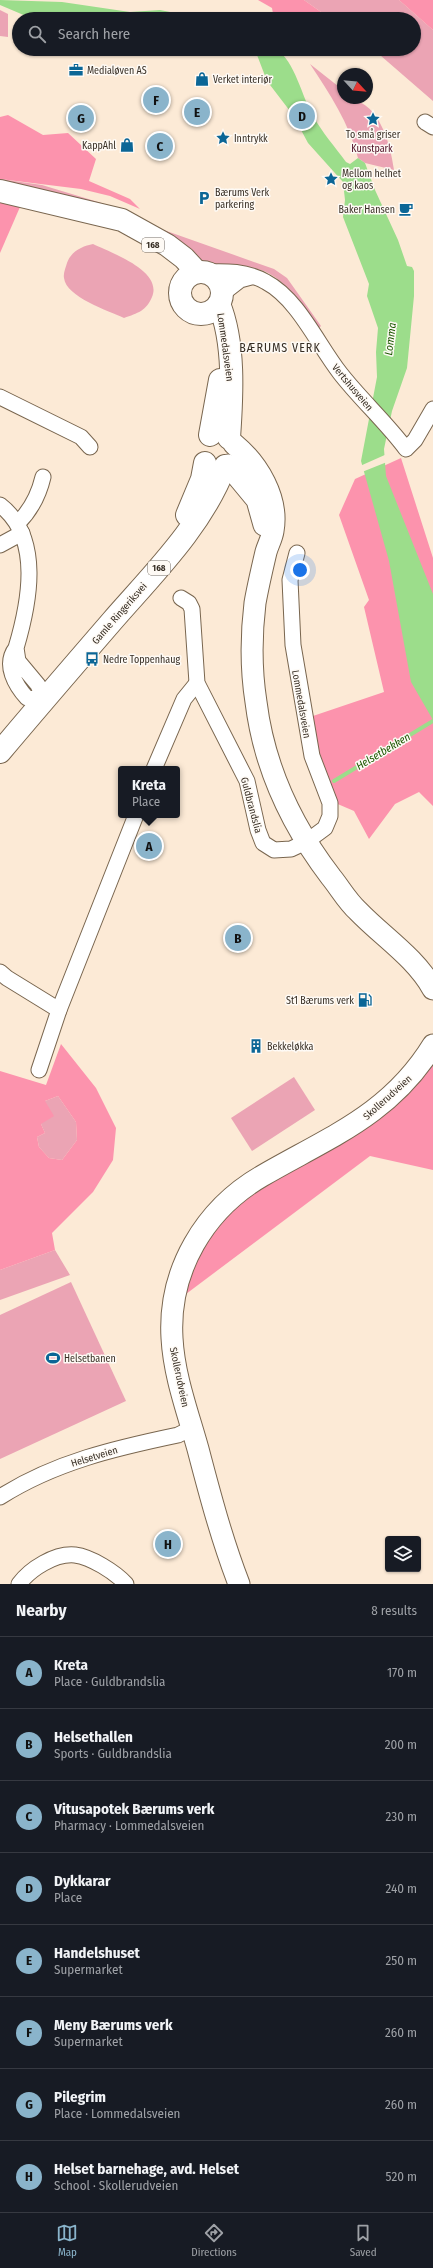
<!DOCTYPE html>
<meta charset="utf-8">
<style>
body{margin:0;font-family:"Fira Sans Condensed",sans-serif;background:#242831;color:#f1f3f6}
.controls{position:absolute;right:12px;bottom:12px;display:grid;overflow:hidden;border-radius:4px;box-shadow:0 1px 3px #0004}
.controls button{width:36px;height:36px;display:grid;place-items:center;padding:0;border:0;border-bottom:1px solid #363941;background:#171b24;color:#f1f3f6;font:20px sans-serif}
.compass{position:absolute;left:337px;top:68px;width:36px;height:36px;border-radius:50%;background:#171b24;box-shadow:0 1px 3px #0004;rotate:116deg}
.you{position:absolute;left:300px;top:570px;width:14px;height:14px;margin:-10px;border:3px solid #fff;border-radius:50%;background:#1a73e8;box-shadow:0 0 0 6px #1a73e833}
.badge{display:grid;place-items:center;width:26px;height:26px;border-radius:50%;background:#8ab4cb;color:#111;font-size:13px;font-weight:700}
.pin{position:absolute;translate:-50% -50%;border:2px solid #fff;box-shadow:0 1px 4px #0006}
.popup{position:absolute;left:118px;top:766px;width:62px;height:52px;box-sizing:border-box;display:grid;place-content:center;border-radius:4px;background:#171b24;filter:drop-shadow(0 1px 3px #0005);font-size:13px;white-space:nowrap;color:#9ea1a6}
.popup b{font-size:15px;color:#f1f3f6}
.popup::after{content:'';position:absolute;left:50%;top:100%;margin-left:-8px;border:8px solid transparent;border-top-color:#171b24}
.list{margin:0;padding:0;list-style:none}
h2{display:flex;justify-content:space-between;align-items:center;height:52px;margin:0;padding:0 16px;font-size:17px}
h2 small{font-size:13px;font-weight:400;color:#9ea1a6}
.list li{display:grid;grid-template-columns:26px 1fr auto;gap:12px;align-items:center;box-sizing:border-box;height:72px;padding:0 16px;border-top:1px solid #363941}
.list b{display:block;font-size:15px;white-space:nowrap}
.list p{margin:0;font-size:13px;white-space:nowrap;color:#9ea1a6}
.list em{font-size:13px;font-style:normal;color:#9ea1a6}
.icon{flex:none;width:22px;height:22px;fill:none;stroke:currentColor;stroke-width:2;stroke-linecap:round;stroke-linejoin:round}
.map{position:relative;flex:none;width:433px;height:1584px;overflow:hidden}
.search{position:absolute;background:#171b24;box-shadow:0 1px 3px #0004;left:12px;right:12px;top:12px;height:44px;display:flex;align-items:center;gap:10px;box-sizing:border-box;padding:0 14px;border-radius:22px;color:#9ea1a6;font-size:15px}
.sheet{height:628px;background:#171b24}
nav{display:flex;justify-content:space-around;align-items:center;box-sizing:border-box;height:56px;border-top:1px solid #363941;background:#171b24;font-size:11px;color:#9ea1a6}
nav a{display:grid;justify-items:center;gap:2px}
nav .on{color:#8ab4cb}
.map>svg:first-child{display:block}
.green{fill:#eba4b4}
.forest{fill:#fc93ad;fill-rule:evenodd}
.water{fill:#9cdd8b}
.pier{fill:#fcead6}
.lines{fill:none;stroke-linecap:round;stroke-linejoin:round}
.stream{stroke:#9cdd8b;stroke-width:4}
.street-casing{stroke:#79664f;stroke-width:17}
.secondary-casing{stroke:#79664f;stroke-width:23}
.primary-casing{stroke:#79664f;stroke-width:24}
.street{stroke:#fff;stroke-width:15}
.secondary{stroke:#fff;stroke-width:21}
.primary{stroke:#fff;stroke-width:22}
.labels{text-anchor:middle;stroke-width:3;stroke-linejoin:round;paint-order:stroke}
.shield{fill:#fefaf5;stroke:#736b63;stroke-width:1}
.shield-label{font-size:9px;font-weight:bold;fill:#372e24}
.poi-label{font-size:10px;fill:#372e24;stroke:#fefaf5;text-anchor:start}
.park-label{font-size:10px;fill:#4e0e24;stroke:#fefaf5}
.street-label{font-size:10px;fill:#372e24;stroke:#fefaf5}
.water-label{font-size:11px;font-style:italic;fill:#1a5700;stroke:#fefaf5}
.quarter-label{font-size:12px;letter-spacing:1px;fill:#372e24;stroke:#fefaf5}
</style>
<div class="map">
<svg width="433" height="1584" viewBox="0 0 433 1584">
<rect width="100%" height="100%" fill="#fcead6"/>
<g class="green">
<polygon points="304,0 399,0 433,30 433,101 373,49 414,49 414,19 331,19"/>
<polygon points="0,10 8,14 8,37 0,36"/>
<path d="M310 64 343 90V98C378 98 390 141 394 170L365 163 358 158C349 123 330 94 310 64Z"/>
<path d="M0 179 42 185 108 205 158 228 274 269 287 278 321 326 318 329C303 307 283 272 253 268 235 265 218 267 201 263L0 181Z"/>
<path d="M93 244C112 253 163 271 152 297 146 311 138 313 124 318 109 311 66 297 64 278 63 273 66 267 67 263 71 251 83 246 93 244Z"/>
<polygon points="294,1077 315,1110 252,1151 231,1118"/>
<polygon points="58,1096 76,1122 77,1140 62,1160 49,1158 39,1147 37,1137 45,1133 41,1124 45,1101"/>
<polygon points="55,1250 70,1275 0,1300 0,1270"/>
<polygon points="71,1282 126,1401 0,1459 0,1315"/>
</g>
<g class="forest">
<polygon points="258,0 304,0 331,19 274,19 272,8"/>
<polygon points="399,0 433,0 433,30"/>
<polygon points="316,49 373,49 377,52 323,53"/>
<polygon points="8,115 43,135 68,133 96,159 89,181 130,199 140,209 110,196 81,189 0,179 0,117"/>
<polygon points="0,201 20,207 0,253"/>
<polygon points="401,458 433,558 433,806 419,792 395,804 369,839 354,811 333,802 317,755 310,717 384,692 364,607 369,600 339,515 355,479"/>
<path d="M61 1044 96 1088 116 1128 113 1160 93 1192 52 1233 55 1250 0 1270V1071L46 1085ZM58 1096 76 1122 77 1140 62 1160 49 1158 39 1147 37 1137 45 1133 41 1124 54 1116 45 1101Z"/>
<polygon points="433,1062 433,1170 370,1156 182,1297 201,1232"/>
</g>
<g class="water">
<polygon points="0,0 62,2 130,12 160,10 205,19 33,19 0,5"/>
<path d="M248 49H276C295 61 302 97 313 116 322 132 335 147 346 162L350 164 358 158 365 163 375 190 398 240 407 266 412 267 414 271V296L407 368 392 411 384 449 386 476 433 594V720L411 682 389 561 361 461 377 377 376 352 378 328 367 296 369 284 343 217 345 200 343 182 308 143 293 115 267 81 257 55Z"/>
</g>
<polygon class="pier" points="387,454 387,462 362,472 360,466"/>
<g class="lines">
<polyline class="stream" points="334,781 433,721"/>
<defs>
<g id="street">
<polyline points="425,122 433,127"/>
<path d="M204 272C226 271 247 271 266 282 298 299 318 345 340 373 361 400 386 422 406 449L415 440 433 409"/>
<polyline points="222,294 240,280 251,277"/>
<polyline points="0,397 81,437 90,447"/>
<path d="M0 505C43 538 29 604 16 648 3 665 16 686 27 698L44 700 38 685 18 661 16 648"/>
<path d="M18 523C31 510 39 494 43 477"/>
<polyline points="0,545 22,533"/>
<polyline points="181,598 189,603 192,609 197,683 247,781 258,830 263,843 274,850 291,849 306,842 325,828 330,816 330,803 312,756 293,645 290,580 297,553"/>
<polyline points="154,769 184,699 197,683"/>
<polyline points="0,972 7,978 59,1010"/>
<polyline points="39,1070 59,1010 136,815"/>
<path d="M0 1497C55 1462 116 1448 178 1435L192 1428"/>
<path d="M19 1584C30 1569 55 1553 75 1555 91 1557 115 1572 126 1584"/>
</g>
<g id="secondary">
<path d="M234 444C258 464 279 498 273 531 272 538 268 545 266 552 262 569 258 586 255 603 251 636 251 670 256 702 264 767 292 826 331 877 340 888 347 901 358 911 383 937 415 957 433 989"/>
<polyline points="228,465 257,500 264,525"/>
<path d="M239 1584C222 1540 210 1495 198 1449 188 1413 174 1376 172 1338 168 1270 205 1209 262 1176 329 1137 390 1115 433 1045"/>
</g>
<g id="primary">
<polyline points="0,191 122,220 167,245 184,258 197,272"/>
<circle cx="201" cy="293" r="21"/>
<path d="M219 304C235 343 232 396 229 438"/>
<polyline points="210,435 220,380"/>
<polyline points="187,515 202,479 205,463"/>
<path d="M0 752C37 708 75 664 113 620 154 573 202 526 225 466"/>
</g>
</defs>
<use href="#street" class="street-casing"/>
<use href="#secondary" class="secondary-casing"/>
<use href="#primary" class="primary-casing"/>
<use href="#street" class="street"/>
<use href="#secondary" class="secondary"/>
<use href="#primary" class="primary"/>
</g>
<defs>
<symbol id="office-bare" viewBox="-9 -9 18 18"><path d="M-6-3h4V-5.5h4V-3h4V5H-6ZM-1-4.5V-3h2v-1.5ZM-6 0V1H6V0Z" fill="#0b6696" stroke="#fefaf5" stroke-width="2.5" paint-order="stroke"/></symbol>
<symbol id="shop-bare" viewBox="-9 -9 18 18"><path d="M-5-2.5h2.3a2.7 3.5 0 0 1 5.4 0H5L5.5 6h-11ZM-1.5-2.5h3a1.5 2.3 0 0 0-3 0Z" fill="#0b6696" stroke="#fefaf5" stroke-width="2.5" paint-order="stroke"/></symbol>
<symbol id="sight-bare" viewBox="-9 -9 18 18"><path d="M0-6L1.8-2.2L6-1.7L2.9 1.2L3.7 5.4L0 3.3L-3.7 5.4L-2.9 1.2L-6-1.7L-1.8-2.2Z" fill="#0b6696" stroke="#fefaf5" stroke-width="2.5" paint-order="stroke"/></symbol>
<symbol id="parking-bare" viewBox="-9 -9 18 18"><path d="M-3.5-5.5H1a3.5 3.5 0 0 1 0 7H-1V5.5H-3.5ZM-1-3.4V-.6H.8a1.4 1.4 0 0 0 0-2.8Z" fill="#0b6696" stroke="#fefaf5" stroke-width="2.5" paint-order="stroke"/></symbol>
<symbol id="cafe-bare" viewBox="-9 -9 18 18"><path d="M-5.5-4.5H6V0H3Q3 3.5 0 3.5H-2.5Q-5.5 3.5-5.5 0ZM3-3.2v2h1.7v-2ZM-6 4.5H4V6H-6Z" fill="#0b6696" stroke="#fefaf5" stroke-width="2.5" paint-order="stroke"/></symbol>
<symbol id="bus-bare" viewBox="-9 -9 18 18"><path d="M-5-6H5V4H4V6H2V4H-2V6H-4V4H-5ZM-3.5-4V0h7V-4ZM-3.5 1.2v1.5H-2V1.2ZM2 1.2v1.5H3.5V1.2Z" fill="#0b6696" stroke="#fefaf5" stroke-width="2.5" paint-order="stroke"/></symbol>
<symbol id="fuel-bare" viewBox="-9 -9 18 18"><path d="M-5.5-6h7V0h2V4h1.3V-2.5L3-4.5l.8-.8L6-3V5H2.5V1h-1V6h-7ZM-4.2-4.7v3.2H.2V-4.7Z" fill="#0b6696" stroke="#fefaf5" stroke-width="2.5" paint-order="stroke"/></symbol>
<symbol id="building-bare" viewBox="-9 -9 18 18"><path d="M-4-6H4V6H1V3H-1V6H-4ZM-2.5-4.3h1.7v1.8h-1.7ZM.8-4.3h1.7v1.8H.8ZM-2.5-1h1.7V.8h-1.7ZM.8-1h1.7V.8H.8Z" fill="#0b6696" stroke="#fefaf5" stroke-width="2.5" paint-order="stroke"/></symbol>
<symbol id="stadium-bare" viewBox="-9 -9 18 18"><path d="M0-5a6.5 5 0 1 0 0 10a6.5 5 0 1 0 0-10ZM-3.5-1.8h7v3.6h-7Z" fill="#0b6696" stroke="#fefaf5" stroke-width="2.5" paint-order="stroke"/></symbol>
</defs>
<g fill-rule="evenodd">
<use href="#office-bare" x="66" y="60" width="20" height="20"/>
<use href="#shop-bare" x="192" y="69" width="20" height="20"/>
<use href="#sight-bare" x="363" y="109" width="20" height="20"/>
<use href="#sight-bare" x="213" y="128" width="20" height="20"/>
<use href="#shop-bare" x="117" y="135" width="20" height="20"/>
<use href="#sight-bare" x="321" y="169" width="20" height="20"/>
<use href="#parking-bare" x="194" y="188" width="20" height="20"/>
<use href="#cafe-bare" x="396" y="199" width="20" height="20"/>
<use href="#bus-bare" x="82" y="649" width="20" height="20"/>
<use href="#fuel-bare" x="355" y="990" width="20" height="20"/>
<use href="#building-bare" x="246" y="1036" width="20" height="20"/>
<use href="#stadium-bare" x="43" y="1348" width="20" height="20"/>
</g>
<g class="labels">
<g class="shield">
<rect x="142" y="238" width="22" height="14" rx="3"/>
<rect x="148" y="561" width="22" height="14" rx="3"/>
</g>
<g class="shield-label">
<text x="153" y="248">168</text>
<text x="159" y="571">168</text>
</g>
<g class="poi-label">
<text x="87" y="74">Medialøven AS</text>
<text x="213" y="83">Verket interiør</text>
<text x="373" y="138" text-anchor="middle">To små griser</text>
<text x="234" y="142">Inntrykk</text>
<text x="116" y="149" text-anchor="end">KappAhl</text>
<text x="342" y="177">Mellom helhet<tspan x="342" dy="12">og kaos</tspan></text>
<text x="215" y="196">Bærums Verk<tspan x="215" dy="12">parkering</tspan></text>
<text x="395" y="213" text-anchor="end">Baker Hansen</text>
<text x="103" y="663">Nedre Toppenhaug</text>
<text x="354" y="1004" text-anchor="end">St1 Bærums verk</text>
<text x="267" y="1050">Bekkeløkka</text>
<text x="64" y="1362">Helsetbanen</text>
</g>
<g class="park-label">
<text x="372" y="152">Kunstpark</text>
</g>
<g class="street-label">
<text transform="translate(226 347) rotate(82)" y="4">Lommedalsveien</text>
<text transform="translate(353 387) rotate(50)" y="4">Vertshusveien</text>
<text transform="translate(119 613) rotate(-49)" y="4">Gamle Ringeriksvei</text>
<text transform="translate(302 704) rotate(80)" y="4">Lommedalsveien</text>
<text transform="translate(252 805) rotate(75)" y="4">Guldbrandslia</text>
<text transform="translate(387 1097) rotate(-42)" y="4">Skollerudveien</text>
<text transform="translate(180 1377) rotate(78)" y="4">Skollerudveien</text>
<text transform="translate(94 1456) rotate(-17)" y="4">Helsetveien</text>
</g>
<g class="water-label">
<text transform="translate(390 339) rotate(-83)" y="4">Lomma</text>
<text transform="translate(383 751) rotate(-31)" y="4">Helsetbekken</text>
</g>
<g class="quarter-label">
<text x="280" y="352">BÆRUMS VERK</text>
</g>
</g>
</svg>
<div class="controls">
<button><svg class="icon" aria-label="layers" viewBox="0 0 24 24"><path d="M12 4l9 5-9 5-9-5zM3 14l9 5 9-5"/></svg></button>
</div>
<svg class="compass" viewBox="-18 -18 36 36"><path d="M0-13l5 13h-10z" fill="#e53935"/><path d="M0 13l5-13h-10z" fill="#9ea1a6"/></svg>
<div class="you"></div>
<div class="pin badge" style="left:149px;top:846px">A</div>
<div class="popup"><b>Kreta</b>Place</div>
<div class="pin badge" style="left:238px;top:938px">B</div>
<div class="pin badge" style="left:160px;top:146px">C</div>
<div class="pin badge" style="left:302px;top:116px">D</div>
<div class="pin badge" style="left:197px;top:112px">E</div>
<div class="pin badge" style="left:156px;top:100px">F</div>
<div class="pin badge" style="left:81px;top:118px">G</div>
<div class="pin badge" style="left:168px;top:1544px">H</div>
<div class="search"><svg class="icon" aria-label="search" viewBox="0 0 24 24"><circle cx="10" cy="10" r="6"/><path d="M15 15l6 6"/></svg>Search here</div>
</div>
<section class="sheet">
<h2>Nearby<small>8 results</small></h2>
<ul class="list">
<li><span class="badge">A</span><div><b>Kreta</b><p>Place · Guldbrandslia</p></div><em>170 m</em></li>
<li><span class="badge">B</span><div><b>Helsethallen</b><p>Sports · Guldbrandslia</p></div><em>200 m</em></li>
<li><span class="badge">C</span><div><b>Vitusapotek Bærums verk</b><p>Pharmacy · Lommedalsveien</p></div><em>230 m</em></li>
<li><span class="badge">D</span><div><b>Dykkarar</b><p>Place</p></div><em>240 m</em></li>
<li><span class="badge">E</span><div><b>Handelshuset</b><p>Supermarket</p></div><em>250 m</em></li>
<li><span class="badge">F</span><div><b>Meny Bærums verk</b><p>Supermarket</p></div><em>260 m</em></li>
<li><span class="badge">G</span><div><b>Pilegrim</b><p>Place · Lommedalsveien</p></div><em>260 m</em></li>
<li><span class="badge">H</span><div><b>Helset barnehage, avd. Helset</b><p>School · Skollerudveien</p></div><em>520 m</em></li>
</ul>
</section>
<nav>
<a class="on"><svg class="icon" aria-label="map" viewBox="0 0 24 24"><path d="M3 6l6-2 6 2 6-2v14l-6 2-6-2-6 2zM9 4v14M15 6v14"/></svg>Map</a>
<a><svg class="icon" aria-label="directions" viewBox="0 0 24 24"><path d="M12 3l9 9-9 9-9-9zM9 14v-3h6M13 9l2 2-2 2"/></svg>Directions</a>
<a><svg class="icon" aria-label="saved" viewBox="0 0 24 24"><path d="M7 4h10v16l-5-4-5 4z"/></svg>Saved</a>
</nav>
